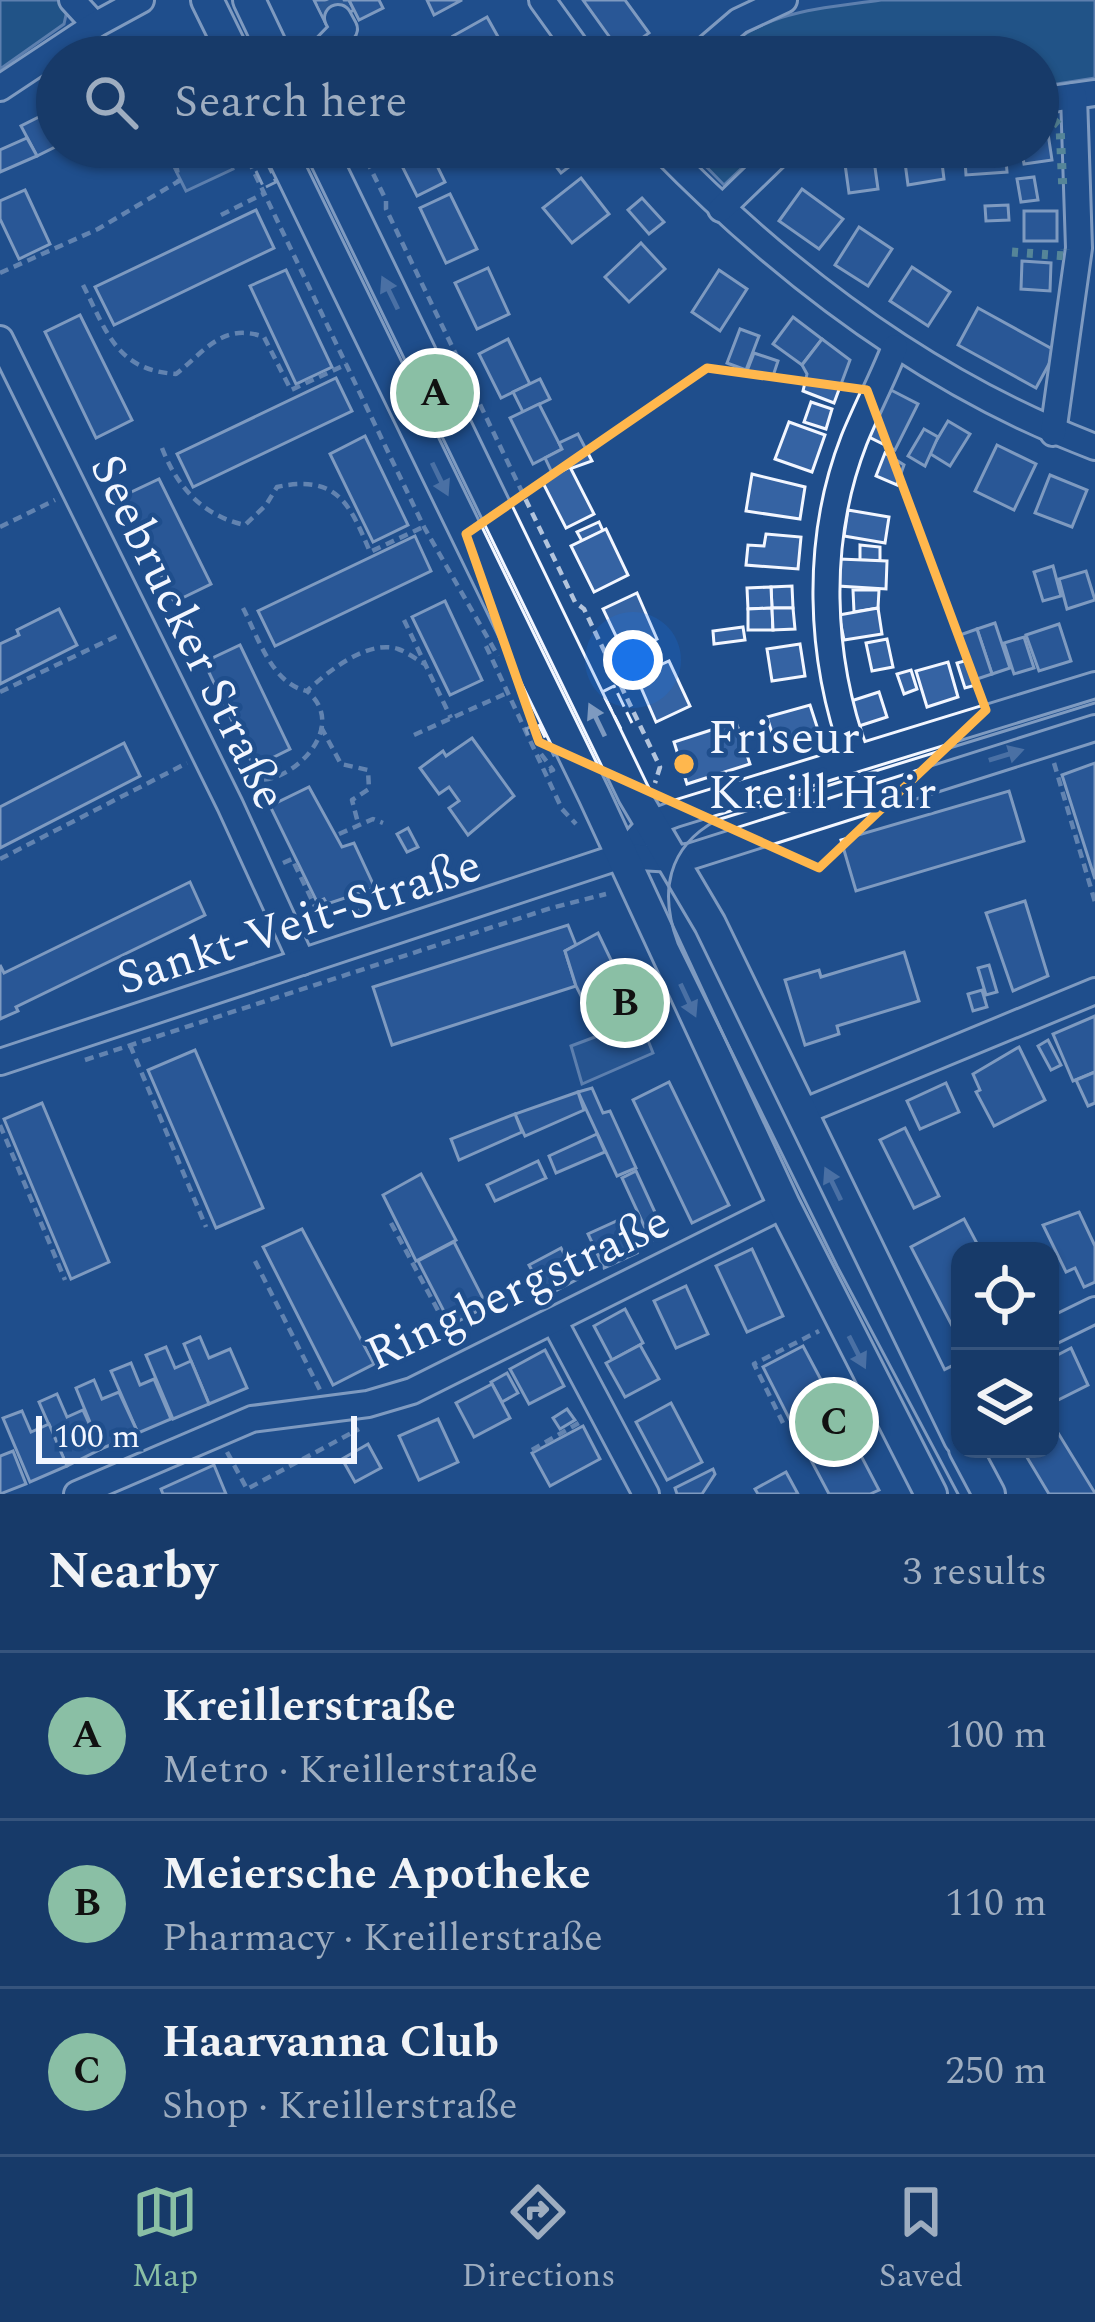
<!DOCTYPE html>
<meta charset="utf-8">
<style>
body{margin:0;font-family:Spectral,serif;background:#244571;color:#f1f3f6}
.controls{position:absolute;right:36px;bottom:36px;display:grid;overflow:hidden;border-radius:24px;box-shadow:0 3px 9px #0004}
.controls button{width:108px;height:108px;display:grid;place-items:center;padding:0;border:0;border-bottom:3px solid #36547d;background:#173a69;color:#f1f3f6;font:60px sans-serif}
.scale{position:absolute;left:36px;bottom:30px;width:321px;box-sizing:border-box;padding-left:12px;border:6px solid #f2f6ff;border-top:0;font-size:33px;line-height:42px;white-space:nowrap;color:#f2f6ff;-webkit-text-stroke:9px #1f4e8c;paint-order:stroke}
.you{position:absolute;left:633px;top:660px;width:42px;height:42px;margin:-30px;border:9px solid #fff;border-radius:50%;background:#1a73e8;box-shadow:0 0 0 18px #1a73e833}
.badge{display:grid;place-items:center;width:78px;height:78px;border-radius:50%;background:#8abfa5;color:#111;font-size:39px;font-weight:700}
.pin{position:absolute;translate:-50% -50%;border:6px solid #fff;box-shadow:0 3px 12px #0006}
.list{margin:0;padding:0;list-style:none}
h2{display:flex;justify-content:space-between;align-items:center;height:156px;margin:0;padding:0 48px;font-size:51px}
h2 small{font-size:39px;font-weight:400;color:#9eadc0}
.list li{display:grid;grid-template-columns:78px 1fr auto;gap:36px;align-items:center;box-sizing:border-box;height:168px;padding:0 48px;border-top:3px solid #36547d}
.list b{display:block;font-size:45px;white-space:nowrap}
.list p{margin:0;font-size:39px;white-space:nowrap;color:#9eadc0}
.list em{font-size:39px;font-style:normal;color:#9eadc0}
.icon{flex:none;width:66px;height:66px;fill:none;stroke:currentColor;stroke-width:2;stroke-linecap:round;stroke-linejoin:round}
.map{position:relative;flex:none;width:1095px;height:1494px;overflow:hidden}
.search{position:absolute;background:#173a69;box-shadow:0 3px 9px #0004;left:36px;right:36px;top:36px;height:132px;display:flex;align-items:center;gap:30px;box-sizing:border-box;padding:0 42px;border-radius:66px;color:#9eadc0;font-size:45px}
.sheet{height:660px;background:#173a69}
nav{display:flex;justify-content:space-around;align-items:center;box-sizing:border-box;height:168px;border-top:3px solid #36547d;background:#173a69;font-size:33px;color:#9eadc0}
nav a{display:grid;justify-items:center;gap:6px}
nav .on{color:#8abfa5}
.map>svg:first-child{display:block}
.green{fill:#245a82;stroke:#a8bbd7;stroke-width:3}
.parking{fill:#305b95;stroke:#a8bbd7;stroke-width:3}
.building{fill:#3563a3;stroke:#f2f6ff;stroke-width:3}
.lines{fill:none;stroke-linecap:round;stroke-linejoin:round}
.minor-tunnel{stroke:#3f679d;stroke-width:24;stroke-dasharray:24 12;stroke-linecap:butt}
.minor-casing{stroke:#f2f6ff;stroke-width:30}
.major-casing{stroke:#f2f6ff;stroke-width:36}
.path{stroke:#b3c4dc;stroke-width:4.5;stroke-dasharray:9 6;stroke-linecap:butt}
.minor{stroke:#1f4e8c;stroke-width:24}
.major{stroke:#1f4e8c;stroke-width:30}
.tram{stroke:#f2f6ff;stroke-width:3}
.hedge{stroke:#97c8a6;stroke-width:9;stroke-dasharray:6 9;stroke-linecap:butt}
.fence{stroke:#f2f6ff;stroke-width:3;stroke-dasharray:15 6;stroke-linecap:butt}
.oneway{fill:#7e9ac0}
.marked{fill:none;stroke:#ffb74d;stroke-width:9;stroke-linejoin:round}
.poi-dot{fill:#ffb74d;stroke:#1f4e8c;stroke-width:4.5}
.labels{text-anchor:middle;stroke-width:9;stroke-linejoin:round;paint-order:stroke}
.street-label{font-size:48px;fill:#f2f6ff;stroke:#1f4e8c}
.poi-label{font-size:48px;fill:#f2f6ff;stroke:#1f4e8c;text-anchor:start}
</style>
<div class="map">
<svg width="1095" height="1494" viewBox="0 0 1095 1494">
<rect width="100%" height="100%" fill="#1f4e8c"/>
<g class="green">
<polygon points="0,0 63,0 68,6 64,24 0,69"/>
<path d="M881 0H1095V78L1038 87V57H712C769 10 810 10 881 0Z"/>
<polygon points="687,147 764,147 724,185"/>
</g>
<g class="parking">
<polygon points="164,147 223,147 233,169 186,191"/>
<polygon points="640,1020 653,1053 582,1084 571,1046"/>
</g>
<g class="building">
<polygon points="314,0 349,0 354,10 326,24"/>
<polygon points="349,0 379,0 383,8 359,20"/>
<polygon points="427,0 462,0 434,15"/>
<polygon points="583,0 625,0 649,33 621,53"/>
<polygon points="487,17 502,44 479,57 465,57 453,36"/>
<polygon points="57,108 57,146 37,156 21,126"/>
<polygon points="1047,127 1052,160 1024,164 1021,147 1038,147 1038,128"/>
<polygon points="27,138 37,156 0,172 0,150"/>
<polygon points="401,147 428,147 445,182 417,196 394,150"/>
<polygon points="541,147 592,147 594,148 561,173"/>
<polygon points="940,147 944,179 908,185 903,148"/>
<polygon points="964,147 1005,147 1007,172 966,175"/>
<polygon points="873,153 878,189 849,193 844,157"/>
<polygon points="1034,177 1038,200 1021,202 1017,179"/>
<polygon points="581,178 609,214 572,243 543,208"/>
<polygon points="802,189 843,219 819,249 779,221"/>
<polygon points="25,190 50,244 19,259 0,219 0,201"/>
<polygon points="450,194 477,249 446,263 420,208"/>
<polygon points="642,198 664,222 649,234 628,210"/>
<polygon points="1008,205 1009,220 986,221 985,206"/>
<polygon points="256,210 274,248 114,325 95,287"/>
<rect x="1024" y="211" width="33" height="30"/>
<polygon points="859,227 892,249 868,286 835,265"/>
<polygon points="641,243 665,269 629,302 605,277"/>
<polygon points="1022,261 1051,263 1050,291 1021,289"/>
<polygon points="912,267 950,292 928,326 890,301"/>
<polygon points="488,268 509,314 477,329 455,283"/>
<polygon points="286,270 332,367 296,384 250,286"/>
<polygon points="719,270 747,289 720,331 692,312"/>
<polygon points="978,308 1056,351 1036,388 958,345"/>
<polygon points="80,315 132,420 96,438 45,332"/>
<polygon points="793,317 822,339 802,365 773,344"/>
<polygon points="740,329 759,336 746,370 727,363"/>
<polygon points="508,339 530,384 501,398 479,354"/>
<polygon points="822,339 850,360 834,403 803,391 807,374 802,365"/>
<polygon points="754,353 778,361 772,379 747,371"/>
<polygon points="336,378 352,411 193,487 177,454"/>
<polygon points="540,379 550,399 523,412 513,392"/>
<polygon points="891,390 918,404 895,450 867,436"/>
<polygon points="811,402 832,409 826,429 804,422"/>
<polygon points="539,404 562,449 533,464 510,418"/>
<polygon points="948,421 970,434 950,466 929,453"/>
<polygon points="789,422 825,435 812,472 775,459"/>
<polygon points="924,429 938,437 925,466 908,456"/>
<polygon points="578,434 592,461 553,475 545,458 562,449 559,443"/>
<polygon points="365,436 408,525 373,542 330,454"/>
<polygon points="997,445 1036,464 1014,510 975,491"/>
<polygon points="885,453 904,465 897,485 876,476"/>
<polygon points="570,467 594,514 566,528 542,481"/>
<polygon points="752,474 805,487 800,519 746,511"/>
<polygon points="1050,475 1087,490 1072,527 1035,513"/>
<polygon points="159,479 211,584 174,602 123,496"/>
<polygon points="848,510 889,517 885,543 844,536"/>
<polygon points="599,522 603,531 582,541 577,532"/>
<polygon points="606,529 628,575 594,592 571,546"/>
<polygon points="766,534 801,537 798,569 746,565 748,545 764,546"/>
<polygon points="415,536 431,571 275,646 258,611"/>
<polygon points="860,545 880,547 880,561 860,560"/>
<polygon points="839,559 887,561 886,589 838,586"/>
<polygon points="1053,566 1061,596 1043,601 1034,572"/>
<polygon points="1086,571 1095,600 1067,609 1059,579"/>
<polygon points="792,586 793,608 772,608 771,587"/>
<polygon points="771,587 772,608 748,609 747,588"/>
<polygon points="853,590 879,590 878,608 854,612"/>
<polygon points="637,593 657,639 625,655 603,609"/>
<polygon points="445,601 482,680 450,695 412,617"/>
<polygon points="772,608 773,630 748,630 748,609"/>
<polygon points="772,608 793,608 795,629 773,630"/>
<polygon points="878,608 882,634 844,640 839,615"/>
<polygon points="59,609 77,645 0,684 0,644 19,635 17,630"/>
<polygon points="995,623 1010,668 992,674 977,629"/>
<polygon points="1059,624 1071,661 1039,671 1026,635"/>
<polygon points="743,627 745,640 714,644 713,631"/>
<polygon points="977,629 992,674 974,680 960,635"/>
<polygon points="1024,637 1034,668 1014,674 1004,643"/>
<polygon points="887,639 893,667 872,671 866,643"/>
<polygon points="800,644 805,676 772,681 767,649"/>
<polygon points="240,645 290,749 254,767 204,662"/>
<polygon points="968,660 976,685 965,688 957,663"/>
<polygon points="669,661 690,706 656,722 636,676"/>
<polygon points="948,662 958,697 927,707 916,671"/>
<polygon points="911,670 917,689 904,694 897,674"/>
<polygon points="879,692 887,717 859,726 851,701"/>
<polygon points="810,705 821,739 778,752 767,717"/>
<polygon points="736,722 750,764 687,784 674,742"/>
<polygon points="472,738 514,796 468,835 449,808 459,801 449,787 439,794 420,768 443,751 446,756"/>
<polygon points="124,743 140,776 0,848 0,807"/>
<polygon points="1095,763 1095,879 1062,775"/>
<polygon points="309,787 342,847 354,843 375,888 327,904 324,899 317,902 270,806"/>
<polygon points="1009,791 1024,841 856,891 841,840"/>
<polygon points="408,828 418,847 407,852 397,834"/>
<polygon points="190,882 205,915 16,1007 18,1011 0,1019 0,965 4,973"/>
<polygon points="1025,901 1048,976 1013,991 986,913"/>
<polygon points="568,925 576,945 565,951 576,986 392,1045 373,987"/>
<polygon points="598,933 636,1012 599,1031 576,986 565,951"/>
<polygon points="904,952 919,1001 837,1026 839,1034 805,1045 785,980 819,970 821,977"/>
<polygon points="989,965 997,992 986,995 978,968"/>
<polygon points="982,990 987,1007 973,1011 968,994"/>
<polygon points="1095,1016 1095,1072 1073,1081 1053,1034"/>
<polygon points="1048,1040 1061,1065 1051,1070 1038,1046"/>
<polygon points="1019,1047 1045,1100 994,1126 976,1092 980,1090 973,1074"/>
<polygon points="195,1050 263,1208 216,1228 148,1070"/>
<polygon points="1095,1072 1095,1103 1088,1106 1076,1080"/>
<polygon points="669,1082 729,1205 692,1223 633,1100"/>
<polygon points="946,1083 959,1112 920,1129 907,1101"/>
<polygon points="592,1088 603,1113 610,1111 636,1168 617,1176 578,1092"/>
<polygon points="578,1092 584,1110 525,1136 515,1114"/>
<polygon points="42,1103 109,1262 71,1279 4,1119"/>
<polygon points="515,1114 522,1132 459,1160 451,1139"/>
<polygon points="905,1128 939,1196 914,1208 880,1140"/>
<polygon points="597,1134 605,1152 556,1173 549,1156"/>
<polygon points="538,1161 546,1178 495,1201 487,1185"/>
<polygon points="636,1171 665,1234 651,1241 622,1178"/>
<polygon points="421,1174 456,1240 416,1261 383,1195"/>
<polygon points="1079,1212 1095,1246 1095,1282 1084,1287 1075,1268 1066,1272 1043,1225"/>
<polygon points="621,1219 637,1253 604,1268 588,1234"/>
<polygon points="964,1219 981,1251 960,1251 960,1341 911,1247"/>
<polygon points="302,1229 374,1364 333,1385 263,1247"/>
<polygon points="454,1242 487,1306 451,1325 418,1261"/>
<polygon points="561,1248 578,1279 546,1296 529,1265"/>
<polygon points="752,1249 783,1316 747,1332 716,1266"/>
<polygon points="686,1286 708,1334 676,1348 654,1301"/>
<polygon points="625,1309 643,1343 612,1360 594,1326"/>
<polygon points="200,1337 209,1358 230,1349 247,1388 209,1404 184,1344"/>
<polygon points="640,1345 659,1379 625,1397 606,1363"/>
<polygon points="803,1346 836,1408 795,1430 763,1367"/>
<polygon points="166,1347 175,1368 191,1361 209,1404 173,1419 146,1355"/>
<polygon points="1071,1348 1088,1385 1050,1404 1050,1359"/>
<polygon points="545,1350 564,1386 529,1404 510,1369"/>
<polygon points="131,1363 140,1385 154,1379 171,1419 138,1433 111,1371"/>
<polygon points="507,1373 518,1393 502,1402 491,1382"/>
<polygon points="94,1380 102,1399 119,1392 138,1433 101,1449 76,1388"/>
<polygon points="492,1384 510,1418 474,1437 456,1403"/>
<polygon points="57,1394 67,1417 83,1410 101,1449 67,1466 39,1402"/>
<polygon points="671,1403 702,1462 667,1480 636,1422"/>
<polygon points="836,1408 879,1490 870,1494 829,1494 795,1430"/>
<polygon points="567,1409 575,1420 560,1429 553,1418"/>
<polygon points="22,1411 31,1432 49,1424 67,1466 30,1482 3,1418"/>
<polygon points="438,1419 458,1462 419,1480 399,1436"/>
<polygon points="583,1426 600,1459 550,1486 532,1453"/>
<polygon points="1055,1428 1095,1493 1095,1494 1049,1494 1022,1449 1050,1449 1050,1432"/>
<polygon points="368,1444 381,1468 355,1482 342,1459"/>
<polygon points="13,1451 26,1484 0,1494 0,1456"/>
<polygon points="214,1465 226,1494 163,1494 161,1489"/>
<polygon points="713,1469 715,1474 702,1494 677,1494 675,1488"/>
<polygon points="786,1472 798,1494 758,1494 755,1489"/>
</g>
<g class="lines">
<polyline class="minor-tunnel" points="329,0 338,18"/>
<defs>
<g id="minor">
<polyline points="72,0 95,25"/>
<polyline points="542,0 583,57"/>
<polyline points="317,57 344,29 338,18"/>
<polyline points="697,57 739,21 784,0"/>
<polyline points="0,88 95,25 141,0"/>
<polyline points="1038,101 1095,93"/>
<path d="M660 147C784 274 928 384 1095 447"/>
<polyline points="721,209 785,147"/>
<polyline points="0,339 230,805 302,962"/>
<polyline points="1053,433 1079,248 1074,96"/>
<path d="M856 757C819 657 815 540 854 440 867 408 883 378 895 347"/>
<polyline points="621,856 651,823 675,814 1095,685"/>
<polyline points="0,1062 621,856 674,859 692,856 1095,728"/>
<polyline points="800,1113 1095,991"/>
<polyline points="554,1321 646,1494"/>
<polyline points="1050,1332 1095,1310"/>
<polyline points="934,1390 960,1377"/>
<polyline points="77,1494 252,1419 368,1404 412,1391 784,1205"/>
</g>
<g id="major">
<polyline points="207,0 235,57"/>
<polyline points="249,0 276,57"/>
<polyline points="279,147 594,795 784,1205 931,1494"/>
<polyline points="320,147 634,795 710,924 960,1439"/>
<polyline points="965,1449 989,1494"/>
</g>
</defs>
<use href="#minor" class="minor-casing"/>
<use href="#major" class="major-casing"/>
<g class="path">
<polyline points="242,147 424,527 498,656"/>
<polyline points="251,147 254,161"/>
<polyline points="360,147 386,200 386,209 575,602 584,609 660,767 655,783"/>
<polyline points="221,215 263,194"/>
<polyline points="0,273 98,229 179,181 176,164"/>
<path d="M83 285C107 332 116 370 176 374 205 351 223 322 264 337L291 390 347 364"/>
<path d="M162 448C177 487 203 516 245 525L266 505 277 487C337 474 350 504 370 552L423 527"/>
<polyline points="0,527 55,500"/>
<path d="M243 608C258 637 272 684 307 691 327 672 368 639 398 649 407 652 417 660 425 664"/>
<polyline points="404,620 451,718"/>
<polyline points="486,646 562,809 576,824"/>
<polyline points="0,692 119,635"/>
<polyline points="321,727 341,764 368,770 369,789 352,800 358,823"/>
<polyline points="414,735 507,693"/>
<polyline points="541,754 553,770 545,773"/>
<path d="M232 759 237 756C240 762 241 768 246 773 270 801 357 733 307 691"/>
<polyline points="1054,763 1095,902"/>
<polyline points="339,834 373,819 383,823"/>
<polyline points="0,859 187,763"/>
<polyline points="283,863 292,859 327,931"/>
<polyline points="350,896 361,918"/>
<polyline points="130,1045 206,1227"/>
<polyline points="85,1060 551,908 606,894"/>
<polyline points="0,1125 65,1280"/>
<polyline points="391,1223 456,1344"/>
<polyline points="255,1261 320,1390"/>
<polyline points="783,1423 754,1364 819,1331"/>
<polyline points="532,1450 584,1420"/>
<polyline points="227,1452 247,1489 359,1429"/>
</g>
<use href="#minor" class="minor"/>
<use href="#major" class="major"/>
<path class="tram" d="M958 1494 837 1266 678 943C659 893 667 847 717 820L1095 703"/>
<g class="hedge">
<polyline points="1054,121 1060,126 1063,192"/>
<polyline points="1012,252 1065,256 1065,249"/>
</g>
<g class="fence">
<polyline points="339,147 341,151 348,147"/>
<polyline points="247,152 264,188 276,182 259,147"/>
<polyline points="621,729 602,692 614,686 632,723"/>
<polyline points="528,735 526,729 538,723 556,760"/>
</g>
</g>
<defs><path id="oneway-solid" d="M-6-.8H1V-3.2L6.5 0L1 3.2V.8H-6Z" transform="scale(3)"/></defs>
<g class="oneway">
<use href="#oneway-solid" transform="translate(390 293) rotate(-116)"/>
<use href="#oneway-solid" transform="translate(440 479) rotate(64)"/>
<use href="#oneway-solid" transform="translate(597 720) rotate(-116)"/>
<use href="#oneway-solid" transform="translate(1006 755) rotate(-17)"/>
<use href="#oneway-solid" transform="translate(688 1000) rotate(65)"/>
<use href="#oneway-solid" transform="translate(833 1184) rotate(-116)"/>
<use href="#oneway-solid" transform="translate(857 1352) rotate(63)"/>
</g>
<path d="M0 0H1095V1494H0ZM707 368 867 390 986 710 819 868 539 742 466 534Z" fill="#1f4e8c" fill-opacity=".55" fill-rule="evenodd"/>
<path class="marked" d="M707 368 867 390 986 710 819 868 539 742 466 534Z"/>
<circle class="poi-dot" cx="684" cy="764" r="12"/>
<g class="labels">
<g class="street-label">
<text transform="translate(190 631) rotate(64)" y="17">Seebrucker Straße</text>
<text transform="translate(298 920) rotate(-18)" y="17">Sankt-Veit-Straße</text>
<text transform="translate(517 1286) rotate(-25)" y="17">Ringbergstraße</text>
</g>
<g class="poi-label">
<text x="708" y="753">Friseur<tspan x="708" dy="55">Kreill Hair</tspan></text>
</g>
</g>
</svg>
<div class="controls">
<button><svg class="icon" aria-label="locate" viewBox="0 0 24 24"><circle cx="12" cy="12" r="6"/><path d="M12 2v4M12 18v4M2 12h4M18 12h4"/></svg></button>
<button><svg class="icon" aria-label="layers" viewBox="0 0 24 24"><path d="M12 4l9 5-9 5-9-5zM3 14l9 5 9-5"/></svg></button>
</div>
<div class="scale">100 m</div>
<div class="you"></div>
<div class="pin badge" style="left:435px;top:393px">A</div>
<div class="pin badge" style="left:625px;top:1003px">B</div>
<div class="pin badge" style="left:834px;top:1422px">C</div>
<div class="search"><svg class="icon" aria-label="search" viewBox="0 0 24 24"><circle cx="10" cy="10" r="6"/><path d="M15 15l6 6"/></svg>Search here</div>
</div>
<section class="sheet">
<h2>Nearby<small>3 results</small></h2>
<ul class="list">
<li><span class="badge">A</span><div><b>Kreillerstraße</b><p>Metro · Kreillerstraße</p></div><em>100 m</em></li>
<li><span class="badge">B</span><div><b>Meiersche Apotheke</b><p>Pharmacy · Kreillerstraße</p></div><em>110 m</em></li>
<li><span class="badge">C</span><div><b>Haarvanna Club</b><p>Shop · Kreillerstraße</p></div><em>250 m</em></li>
</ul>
</section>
<nav>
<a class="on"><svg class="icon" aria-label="map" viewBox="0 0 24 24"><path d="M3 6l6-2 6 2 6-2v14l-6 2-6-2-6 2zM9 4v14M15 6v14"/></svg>Map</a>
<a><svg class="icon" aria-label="directions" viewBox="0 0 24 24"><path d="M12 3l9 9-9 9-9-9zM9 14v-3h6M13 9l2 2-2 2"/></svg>Directions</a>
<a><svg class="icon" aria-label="saved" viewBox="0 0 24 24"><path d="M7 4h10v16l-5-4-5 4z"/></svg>Saved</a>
</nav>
